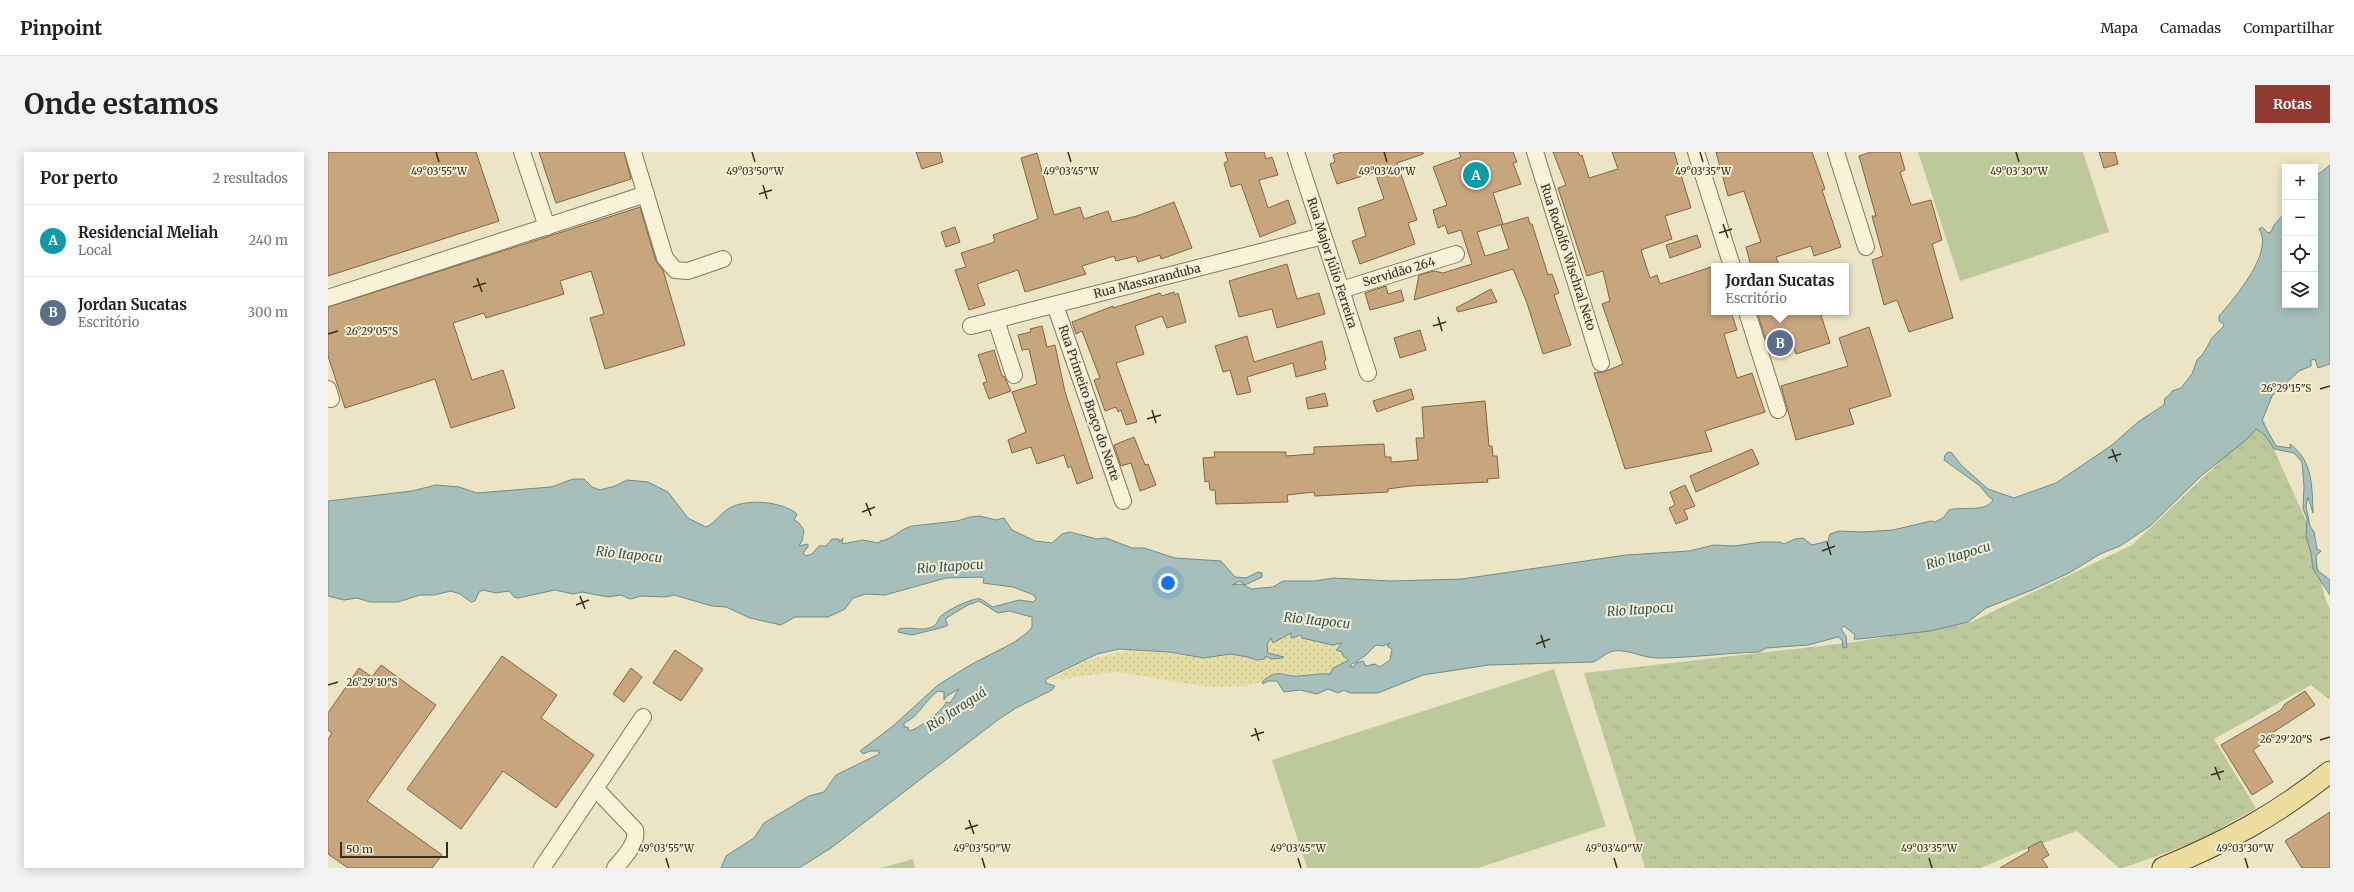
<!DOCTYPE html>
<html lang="pt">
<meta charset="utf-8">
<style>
body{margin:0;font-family:Merriweather,serif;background:#f2f2f2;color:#202124}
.controls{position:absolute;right:12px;top:12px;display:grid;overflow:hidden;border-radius:0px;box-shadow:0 2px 10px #0003}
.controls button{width:36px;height:36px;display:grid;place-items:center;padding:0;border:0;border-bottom:1px solid #e0e0e0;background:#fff;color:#202124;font:20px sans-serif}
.scale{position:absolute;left:12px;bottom:10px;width:108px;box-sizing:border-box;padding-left:4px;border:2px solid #372d1f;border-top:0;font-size:11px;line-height:14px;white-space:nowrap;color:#372d1f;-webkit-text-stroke:3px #f3eed4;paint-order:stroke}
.you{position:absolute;left:840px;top:431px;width:14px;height:14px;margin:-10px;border:3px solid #fff;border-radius:50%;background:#1a73e8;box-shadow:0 0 0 6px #1a73e833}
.badge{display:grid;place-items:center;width:26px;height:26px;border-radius:50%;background:#913b30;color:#fff;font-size:13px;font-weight:700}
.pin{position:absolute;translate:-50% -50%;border:2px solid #fff;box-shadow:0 1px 4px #0006}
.popup{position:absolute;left:1383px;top:111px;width:138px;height:52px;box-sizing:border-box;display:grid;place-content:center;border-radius:0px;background:#fff;filter:drop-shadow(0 1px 3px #0005);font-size:13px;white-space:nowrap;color:#757577}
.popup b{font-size:15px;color:#202124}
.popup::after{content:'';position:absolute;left:50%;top:100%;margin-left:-8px;border:8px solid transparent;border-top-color:#fff}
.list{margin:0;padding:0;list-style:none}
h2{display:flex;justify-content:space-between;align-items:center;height:52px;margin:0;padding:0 16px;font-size:17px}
h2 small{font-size:13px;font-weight:400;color:#757577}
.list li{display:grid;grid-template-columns:26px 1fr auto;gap:12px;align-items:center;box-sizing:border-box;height:72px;padding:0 16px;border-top:1px solid #e0e0e0}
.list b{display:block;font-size:15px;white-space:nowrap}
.list p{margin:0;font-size:13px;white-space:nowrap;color:#757577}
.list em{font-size:13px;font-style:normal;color:#757577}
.icon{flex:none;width:22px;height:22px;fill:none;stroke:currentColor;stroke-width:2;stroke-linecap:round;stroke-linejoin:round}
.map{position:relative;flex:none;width:2002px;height:716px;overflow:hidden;border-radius:0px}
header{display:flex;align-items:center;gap:24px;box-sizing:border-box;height:56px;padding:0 20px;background:#fff;border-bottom:1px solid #e0e0e0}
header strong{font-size:19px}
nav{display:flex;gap:22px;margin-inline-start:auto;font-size:14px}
.intro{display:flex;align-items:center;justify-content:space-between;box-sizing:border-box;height:96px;padding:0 24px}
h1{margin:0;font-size:28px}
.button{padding:10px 18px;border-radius:0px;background:#913b30;color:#fff;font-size:14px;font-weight:700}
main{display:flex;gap:24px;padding:0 24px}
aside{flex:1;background:#fff;border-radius:0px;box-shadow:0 2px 10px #0003}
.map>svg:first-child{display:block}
.grass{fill:url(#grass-tufts)}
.sand{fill:url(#sand-dots)}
.garden{fill:#bdc99a}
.water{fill:#a6bfbb;stroke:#6e8d89;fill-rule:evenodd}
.building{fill:#c8a67d;stroke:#836543}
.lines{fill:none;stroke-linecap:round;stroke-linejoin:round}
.minor-casing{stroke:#86785c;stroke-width:18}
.major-casing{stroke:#544530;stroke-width:23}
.minor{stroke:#f7f2d8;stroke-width:16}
.major{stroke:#edde9f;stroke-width:21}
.ticks{fill:none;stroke:#372d1f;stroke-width:1.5}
.labels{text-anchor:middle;stroke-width:4;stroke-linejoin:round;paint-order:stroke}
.street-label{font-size:12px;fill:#372d1f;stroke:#f3eed4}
.water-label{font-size:13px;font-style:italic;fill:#2f5355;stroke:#f3eed4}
.ticks-label{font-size:10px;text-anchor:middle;fill:#372d1f;stroke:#f3eed4;stroke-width:4;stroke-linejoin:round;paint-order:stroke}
</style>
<header>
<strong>Pinpoint</strong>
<nav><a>Mapa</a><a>Camadas</a><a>Compartilhar</a></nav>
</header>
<div class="intro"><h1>Onde estamos</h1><a class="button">Rotas</a></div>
<main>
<aside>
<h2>Por perto<small>2 resultados</small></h2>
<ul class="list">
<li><span class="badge" style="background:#0f9aa8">A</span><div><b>Residencial Meliah</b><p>Local</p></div><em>240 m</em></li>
<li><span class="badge" style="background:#5c6f8a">B</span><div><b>Jordan Sucatas</b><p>Escritório</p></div><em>300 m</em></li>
</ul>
</aside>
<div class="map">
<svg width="2002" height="716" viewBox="0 0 2002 716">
<defs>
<pattern id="grass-tufts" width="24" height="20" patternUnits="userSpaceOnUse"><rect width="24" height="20" fill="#bdc99a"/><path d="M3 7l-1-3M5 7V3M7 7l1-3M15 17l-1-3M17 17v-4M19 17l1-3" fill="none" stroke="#a3ad84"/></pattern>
<pattern id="sand-dots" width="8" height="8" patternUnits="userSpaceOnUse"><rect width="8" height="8" fill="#e6dda4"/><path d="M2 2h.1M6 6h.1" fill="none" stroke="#c6be8d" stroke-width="1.8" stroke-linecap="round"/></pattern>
</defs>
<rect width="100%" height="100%" fill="#ece5c5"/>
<polygon class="grass" points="1936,268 1947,300 1981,375 1997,446 2002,457 2002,548 1983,533 1886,587 1928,656 1871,689 1795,716 1791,716 1749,679 1695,698 1653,716 1317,716 1256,521 1527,490 1643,470 1804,393"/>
<polygon class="sand" points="963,481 963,485 973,483 974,486 1004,493 1014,491 1015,492 1008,496 1021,508 1014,511 1002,522 982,521 970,524 960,521 941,523 934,530 916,534 881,535 790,520 722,528 757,509 803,497 876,506 902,502 920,505 929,508 938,504 943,507 954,506 940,502 939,492 943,486 949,487"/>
<g class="garden">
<polygon points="1590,0 1755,0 1781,80 1632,129"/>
<polygon points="1226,517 1278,674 1150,716 979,716 944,608"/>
<polygon points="585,707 587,716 552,716 553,716"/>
</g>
<path class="water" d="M2002 13V212L1990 216 1987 207 1983 208V214L1971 219 1944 244 1934 269 1948 294 1963 296 1962 292C1985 309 1984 334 1985 361L1980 345 1978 354 1982 374 1986 380 1989 397 1993 399 1988 404 1989 418 2002 428V443L1985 417 1983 401 1978 384 1979 366 1975 357 1976 334 1974 310 1966 301 1946 297 1937 283 1928 277 1919 287 1873 324 1822 374 1792 394 1772 402 1741 421 1704 438 1658 456 1640 470 1602 479 1531 487H1526L1527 483 1516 474 1513 477 1518 484 1519 495 1515 496 1514 488 1510 485 1480 493 1438 496 1431 500C1397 501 1363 506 1329 506 1315 506 1300 497 1286 499 1278 500 1273 507 1265 510L1161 513 1095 523 1050 541H1022L1016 538 1010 541 1000 537 989 542 972 538 956 540 949 529H940L935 532 934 530C950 515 955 525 971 524 982 523 991 521 1002 522L1005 516 1021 508 1015 504 1014 500 1008 498 1014 491 1004 493 974 486 973 483 963 486V481L945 491 943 486 939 492 940 501 956 505 954 506 943 507 938 504 936 507 929 508 920 505 902 502 876 506 841 500 791 497 769 502 718 527V531L727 534 724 538 688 556 671 567 503 696 471 716H393L398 704 426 686 436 671 481 644 496 640 508 623 551 602V599H542L535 602 532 599 565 574 610 533 644 512 685 491 699 481 704 475V465L681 459 670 461 651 449 640 453 620 465 617 467 620 473 616 475 584 483 570 480 571 477C582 474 593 480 604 475 610 472 609 468 613 464 618 459 645 445 652 447 657 448 660 453 665 455L691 448 705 450 708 447 706 443 685 435 655 431 656 426 654 425 618 426 557 443 538 442 525 446 517 457 500 465H467L453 473 422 466 398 455 384 454 346 443 337 445 314 444 302 447 293 443 280 445 254 440 245 442 227 438 190 446 186 445 181 439 168 441 155 438 151 440 147 449 143 450 132 442 123 439 106 443H92L70 450H42L29 446 16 448 0 444V349L84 339 108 333 131 335 149 341 223 335 245 327H256L264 335 272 338 287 334 299 328 320 330 340 340 360 366 378 375C387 371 392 362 400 357 417 346 454 349 469 362L466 368 470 370 476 378 474 389 471 394 480 392V395L475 401 478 404 484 402 491 394H498L504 387H511V390L515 386 514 392 535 388 551 391 552 389C564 388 570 378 584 374L629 369 642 365 652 364 668 368 676 366 684 378 707 389 724 391 734 382 742 380 769 387 778 386 804 396H816L847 406 893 409 907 425 918 426 930 420 934 421V425L917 433 912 429 904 433 914 432 923 437 945 435 955 429H987L1005 426 1063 429 1134 427 1298 403 1361 399 1386 393 1406 394 1434 390H1452L1456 392 1467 387 1475 386 1484 393 1500 389 1502 382 1511 379 1534 380 1565 378 1603 369 1607 370 1616 365 1621 358C1633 354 1658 361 1665 348L1660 344 1652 334 1616 308 1617 303 1620 300 1624 301 1633 313 1660 337 1686 346 1728 331 1784 293 1810 270 1836 253 1837 246 1842 243 1844 239 1853 236 1864 222 1869 208 1875 202 1884 186 1895 175 1896 172 1891 169V164C1905 148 1947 100 1931 77L1934 75 1940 81 1943 80 1946 73 1957 61V153H1987V25ZM1062 491 1059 494 1064 497 1062 508 1052 515 1047 512 1038 514 1035 509 1028 511 1026 515 1021 514 1037 504 1048 493 1055 494ZM631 537 622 551 618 550C617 557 589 578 581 579L580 575H576V571C591 565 597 548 610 539L616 540V548L619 544Z"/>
<g class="building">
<polygon points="0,0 148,0 171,69 0,124"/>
<polygon points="211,0 296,0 303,27 228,51"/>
<polygon points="588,0 612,0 615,10 594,17"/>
<polygon points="897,0 936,0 938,7 944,5 950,23 931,28 940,56 960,48 968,71 932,85 913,32 903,35 896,11 900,9"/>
<polygon points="1014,0 1095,0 1095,2 1069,11 1089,68 1080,71 1087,92 1032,112 1024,89 1038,84 1030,56 1056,47 1047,20 1009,32 1002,12 1007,10 1005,3"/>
<polygon points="1131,0 1185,0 1189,10 1185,11 1193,32 1165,41 1175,72 1149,80 1157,104 1181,97 1173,73 1200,65 1202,72 1204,72 1220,123 1224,122 1231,141 1226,143 1243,193 1215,202 1199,151 1185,117 1086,148 1091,123 1106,119 1115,121 1144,112 1133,78 1120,82 1117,73 1110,76 1105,58 1119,53 1105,15 1133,5"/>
<polygon points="1225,0 1250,0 1252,4 1254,3 1261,26 1290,17 1284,0 1346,0 1363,56 1337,64 1344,87 1313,98 1322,126 1329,123 1332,132 1386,114 1386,160 1403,160 1409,178 1396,182 1409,226 1424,221 1437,260 1377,279 1384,299 1297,317 1266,221 1276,220 1295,212 1274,152 1282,149 1275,119 1259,124 1230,36 1238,33"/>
<polygon points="1388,0 1484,0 1497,37 1494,38 1513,95 1486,104 1483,94 1448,105 1451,114 1423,114 1418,95 1433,90 1416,39 1400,44"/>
<polygon points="1543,0 1572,0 1577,18 1572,20 1583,53 1603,48 1614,88 1604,92 1625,166 1581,180 1569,148 1556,153 1544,108 1555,104 1544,64 1548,64 1531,4"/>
<polygon points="1771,0 1787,0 1790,12 1776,16"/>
<polygon points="709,1 726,63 752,55 756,67 780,59 784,70 809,64 846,50 864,96 833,107 832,103 810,110 808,104 788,109 786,104 754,114 758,122 697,140 690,118 649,132 657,153 641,158 627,118 638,115 633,101 667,90 665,83 710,67 693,6"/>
<polygon points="312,55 328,109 335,118 357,193 277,217 262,166 276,162 263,119 232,129 236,142 158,166 156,161 125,171 144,228 175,218 187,256 123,276 107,227 17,256 0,204 0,155"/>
<polygon points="627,75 632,90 618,95 613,80"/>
<polygon points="1369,83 1373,95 1342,106 1338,93"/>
<polygon points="959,112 969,147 991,141 997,162 949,176 944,157 911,165 901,129"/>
<polygon points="1058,134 1060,142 1073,138 1076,149 1042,158 1037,141"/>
<polygon points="1163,137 1169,150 1130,160 1128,156"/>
<polygon points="846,140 847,143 850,141 858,170 839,176 834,164 807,174 816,202 788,211 809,270 798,273 793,258 790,260 788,255 777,259 766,228 772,226 754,179 748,182 744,170 785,154 785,156 832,141 834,144"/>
<polygon points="1429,160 1492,160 1502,191 1468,202 1465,194 1442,201"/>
<polygon points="714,174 719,195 727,193 737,240 765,326 749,332 743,314 740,316 736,303 709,312 703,295 684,301 680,288 698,280 684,240 709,232 701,197 694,198 690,183 703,180 702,177"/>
<polygon points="1541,175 1563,244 1521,257 1526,272 1468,288 1453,234 1520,214 1511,186"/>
<polygon points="1092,178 1098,198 1072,206 1066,186"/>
<polygon points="919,184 926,210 994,189 998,208 996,209 998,217 968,225 965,211 919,225 923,240 909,243 902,218 895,220 887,194"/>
<polygon points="666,198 674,224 676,224 683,239 661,247 655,231 659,230 650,203"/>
<polygon points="1083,237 1086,247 1049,260 1045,249"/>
<polygon points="997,241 1000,254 980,257 978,246"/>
<polygon points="1157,249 1161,294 1164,294 1165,304 1169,304 1171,326 1159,327 1160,330 1082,334 1060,337 1060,340 987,344 986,340 959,343 960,350 888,352 887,338 882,338 881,329 877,330 875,306 887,305 886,300 958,300 958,304 986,302 986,295 1056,292 1057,305 1063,305 1063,310 1090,308 1088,286 1096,286 1094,255"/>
<polygon points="806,285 817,313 820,312 828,333 812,339 803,311 793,314 786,293"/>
<polygon points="1424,297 1431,312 1368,340 1362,324"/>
<polygon points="1357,333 1367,354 1356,358 1360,367 1348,372 1341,356 1347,353 1342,340"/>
<polygon points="347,498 375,517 353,549 325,531"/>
<polygon points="174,504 229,543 213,566 266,603 228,656 175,619 133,677 79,637"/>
<polygon points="53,513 108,553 39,649 114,703 104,716 20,716 0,702 0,587 4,581 0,578 0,561 31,516 44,525"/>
<polygon points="303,516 314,525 296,550 285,542"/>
<polygon points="1977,539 1987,553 1944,581 1946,584 1925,598 1945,630 1924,643 1893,593 1953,558 1957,552"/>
<polygon points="2002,660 2002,716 1974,716 1957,689"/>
<polygon points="1713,689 1721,703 1714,707 1720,716 1672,716 1701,699 1700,696"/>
</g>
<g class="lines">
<defs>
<g id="minor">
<polyline points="194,0 219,75"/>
<polyline points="305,0 337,106 347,118 360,119 395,107"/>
<polyline points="968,0 1040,221"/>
<polyline points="1207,0 1273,211"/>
<polyline points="1368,0 1404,114"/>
<polyline points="1508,0 1538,95"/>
<polyline points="1013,138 1128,102"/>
<polyline points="0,146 318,42"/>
<polyline points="727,153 795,349"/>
<polyline points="1419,160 1450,258"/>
<polyline points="668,168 686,223"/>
<polyline points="643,174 995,84"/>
<polyline points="0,237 3,247"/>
<path d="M268 637 307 678C310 692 295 706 287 716"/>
<polyline points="214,716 315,565"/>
</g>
<path id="major" d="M1835 716C1898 690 1948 663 2002 620"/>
</defs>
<use href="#minor" class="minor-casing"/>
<use href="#major" class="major-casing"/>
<use href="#minor" class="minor"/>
<use href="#major" class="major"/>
</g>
<path class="ticks" d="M108 0 111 10M424 0 427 10M740 0 743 10M1056 0 1059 10M1372 0 1375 10M1688 0 1691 10M435 33 439 47M431 42 444 38M1395 72 1400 86M1391 81 1404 77M149 126 154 140M145 135 158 131M1110 165 1114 179M1105 174 1118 170M0 182 10 179M1992 237 2002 234M824 258 828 271M819 267 833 263M1784 297 1789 310M1780 306 1793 302M538 351 543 364M534 360 547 355M1499 390 1503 403M1494 399 1507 394M252 444 257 457M248 453 261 448M1213 483 1217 496M1208 492 1222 487M0 533 10 530M927 576 931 589M923 584 936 580M1992 588 2002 585M1887 615 1892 628M1883 623 1896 619M641 668 646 682M637 677 650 673M338 706 341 716M654 706 657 716M970 706 973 716M1286 706 1289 716M1601 706 1604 716M1917 706 1920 716"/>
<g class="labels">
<g class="street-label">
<text transform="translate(1240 105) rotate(72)" y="4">Rua Rodolfo Wischral Neto</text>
<text transform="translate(1004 111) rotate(72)" y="4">Rua Major Júlio Ferreira</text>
<text transform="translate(1071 120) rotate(-17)" y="4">Servidão 264</text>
<text transform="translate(819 129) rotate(-14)" y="4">Rua Massaranduba</text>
<text transform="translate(761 251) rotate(71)" y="4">Rua Primeiro Braço do Norte</text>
</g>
<g class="water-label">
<text transform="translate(301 402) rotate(6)" y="5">Rio Itapocu</text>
<text transform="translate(1630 403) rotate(-17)" y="5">Rio Itapocu</text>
<text transform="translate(622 414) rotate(-4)" y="5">Rio Itapocu</text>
<text transform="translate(1312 457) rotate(-4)" y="5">Rio Itapocu</text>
<text transform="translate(989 468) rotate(6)" y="5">Rio Itapocu</text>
<text transform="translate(628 557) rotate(-33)" y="5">Rio Jaraguá</text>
</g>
</g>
<g class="ticks-label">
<text x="111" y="23">49°03'55"W</text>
<text x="427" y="23">49°03'50"W</text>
<text x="743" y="23">49°03'45"W</text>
<text x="1059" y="23">49°03'40"W</text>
<text x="1375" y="23">49°03'35"W</text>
<text x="1691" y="23">49°03'30"W</text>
<text x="44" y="183">26°29'05"S</text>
<text x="1958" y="240">26°29'15"S</text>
<text x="44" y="534">26°29'10"S</text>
<text x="1958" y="591">26°29'20"S</text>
<text x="338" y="700">49°03'55"W</text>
<text x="654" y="700">49°03'50"W</text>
<text x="970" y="700">49°03'45"W</text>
<text x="1286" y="700">49°03'40"W</text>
<text x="1601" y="700">49°03'35"W</text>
<text x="1917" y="700">49°03'30"W</text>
</g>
</svg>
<div class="controls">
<button>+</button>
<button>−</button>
<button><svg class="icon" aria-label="locate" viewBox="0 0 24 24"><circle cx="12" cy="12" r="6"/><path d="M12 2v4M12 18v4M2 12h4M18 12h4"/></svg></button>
<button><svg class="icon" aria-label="layers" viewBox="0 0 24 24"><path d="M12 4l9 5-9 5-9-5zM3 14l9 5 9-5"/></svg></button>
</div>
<div class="scale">50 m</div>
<div class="you"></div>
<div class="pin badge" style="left:1148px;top:23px;background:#0f9aa8">A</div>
<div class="pin badge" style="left:1452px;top:191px;background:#5c6f8a">B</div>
<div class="popup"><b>Jordan Sucatas</b>Escritório</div>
</div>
</main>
